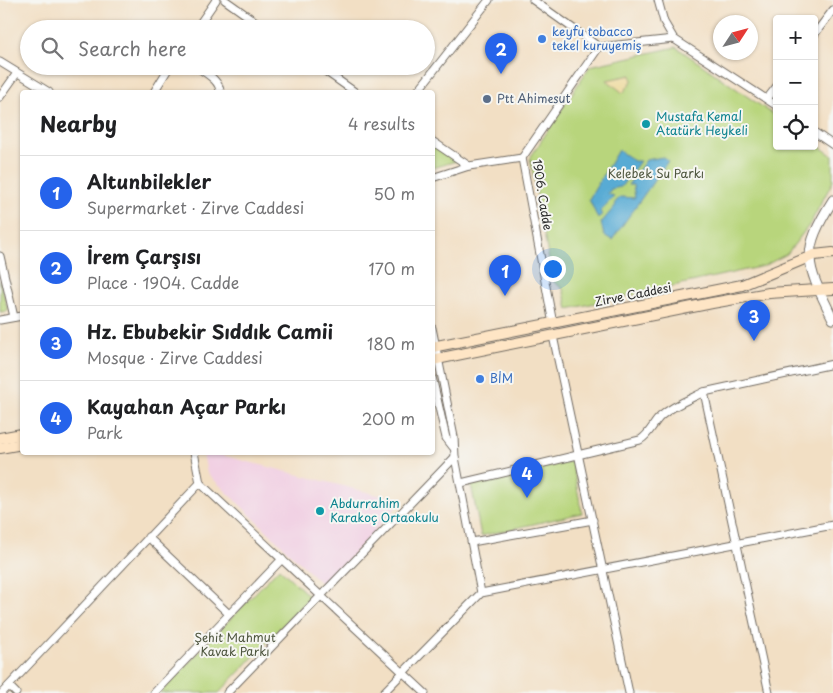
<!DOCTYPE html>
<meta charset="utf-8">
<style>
body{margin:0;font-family:"Playpen Sans",sans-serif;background:#f6f6f6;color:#202124}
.controls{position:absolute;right:15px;top:15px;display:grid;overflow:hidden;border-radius:5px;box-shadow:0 1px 4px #0004}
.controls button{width:45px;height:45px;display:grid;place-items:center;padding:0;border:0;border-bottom:1px solid #e0e0e0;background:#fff;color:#202124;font:25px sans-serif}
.compass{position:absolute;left:713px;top:15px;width:45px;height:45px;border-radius:50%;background:#fff;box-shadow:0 1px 4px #0004;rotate:54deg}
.you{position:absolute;left:552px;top:268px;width:18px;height:18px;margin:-12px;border:4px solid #fff;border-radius:50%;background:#1a73e8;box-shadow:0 0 0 8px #1a73e833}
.badge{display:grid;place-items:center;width:32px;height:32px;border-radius:50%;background:#2563eb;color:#fff;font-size:16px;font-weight:700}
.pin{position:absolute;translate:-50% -41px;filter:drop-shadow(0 1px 2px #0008)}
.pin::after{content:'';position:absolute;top:26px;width:18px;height:15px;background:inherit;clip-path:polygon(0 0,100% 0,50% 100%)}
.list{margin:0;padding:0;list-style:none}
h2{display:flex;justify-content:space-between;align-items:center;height:65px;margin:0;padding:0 20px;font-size:21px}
h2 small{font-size:16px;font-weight:400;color:#757577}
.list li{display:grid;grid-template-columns:32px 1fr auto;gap:15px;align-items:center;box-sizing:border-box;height:75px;padding:0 20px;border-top:1px solid #e0e0e0}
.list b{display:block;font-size:19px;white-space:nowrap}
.list p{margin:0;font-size:16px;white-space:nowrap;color:#757577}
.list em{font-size:16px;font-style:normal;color:#757577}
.icon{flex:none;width:28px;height:28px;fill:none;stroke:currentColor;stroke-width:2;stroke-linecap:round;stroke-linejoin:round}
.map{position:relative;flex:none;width:833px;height:693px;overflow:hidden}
.search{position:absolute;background:#fff;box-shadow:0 1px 4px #0004;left:20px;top:20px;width:415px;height:55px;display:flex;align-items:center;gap:12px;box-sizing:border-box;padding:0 18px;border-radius:28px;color:#757577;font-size:19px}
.panel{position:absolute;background:#fff;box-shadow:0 1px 4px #0004;left:20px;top:90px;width:415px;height:365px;border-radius:5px}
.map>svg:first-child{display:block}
.built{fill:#f1d0e3}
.green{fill:#b8d57b;stroke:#728053}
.sand{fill:#eeda9e;stroke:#8c8264}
.water{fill:#58abd4;stroke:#426b80}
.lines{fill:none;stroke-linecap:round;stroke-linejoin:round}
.minor-casing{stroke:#716a61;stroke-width:9}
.tertiary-casing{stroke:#716a61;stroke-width:11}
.secondary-casing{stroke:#716a61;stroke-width:12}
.minor{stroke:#fff;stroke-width:7}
.tertiary{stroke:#fff;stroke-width:9}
.secondary{stroke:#fee5c5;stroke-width:10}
.shop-dot{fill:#3f7fe0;stroke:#f6f6f2;stroke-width:2}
.service-dot{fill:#5c6f8a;stroke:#f6f6f2;stroke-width:2}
.culture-dot{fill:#0f9aa8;stroke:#f6f6f2;stroke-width:2}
.labels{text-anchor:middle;stroke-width:4;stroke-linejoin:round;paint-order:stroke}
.shop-label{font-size:12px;fill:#366cbe;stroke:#f6f6f2;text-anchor:start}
.service-label{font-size:12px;fill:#4e5e75;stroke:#f6f6f2;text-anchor:start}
.culture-label{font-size:12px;fill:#0d838f;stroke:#f6f6f2;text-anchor:start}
.park-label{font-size:12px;fill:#4e563f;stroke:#f6f6f2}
.street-label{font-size:12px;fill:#2b2b2b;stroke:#f6f6f2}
</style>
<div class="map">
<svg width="833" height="693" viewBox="0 0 833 693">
<rect width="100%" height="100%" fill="#f6f6f2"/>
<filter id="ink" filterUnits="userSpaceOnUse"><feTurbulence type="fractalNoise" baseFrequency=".02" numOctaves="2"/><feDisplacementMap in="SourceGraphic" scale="10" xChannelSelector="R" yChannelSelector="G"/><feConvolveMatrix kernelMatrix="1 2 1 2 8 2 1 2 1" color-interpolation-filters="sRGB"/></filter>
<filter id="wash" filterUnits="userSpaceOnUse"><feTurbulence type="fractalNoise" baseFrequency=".0096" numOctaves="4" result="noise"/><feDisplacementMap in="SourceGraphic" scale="20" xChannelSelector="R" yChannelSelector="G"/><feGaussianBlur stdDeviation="1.12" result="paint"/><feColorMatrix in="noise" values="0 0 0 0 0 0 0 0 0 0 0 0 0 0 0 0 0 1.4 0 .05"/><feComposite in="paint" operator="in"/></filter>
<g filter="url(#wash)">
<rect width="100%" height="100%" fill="#f2dfc4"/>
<polygon class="built" points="203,453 213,453 402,501 324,586 207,473"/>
<g class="green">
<polygon points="676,47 777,117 777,146 814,146 814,143 833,156 833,181 810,224 787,254 764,266 568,309 563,289 554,282 550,266 530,158 590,66"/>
<polygon points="432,144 456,161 433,168"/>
<polygon points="0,280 8,311 0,312"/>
<polygon points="572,461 582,513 481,536 471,484"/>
<polygon points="279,568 310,597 219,693 160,693"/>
</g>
<polygon class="sand" points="631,75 632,81 623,93 607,80"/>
<g class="water">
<polygon points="618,150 634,161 640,161 621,187 611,189 608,194 614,196 600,212 602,214 598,219 589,199"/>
<polygon points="663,157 668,161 612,240 604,235 601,223 616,205 614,204 620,197 635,198 633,185 628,185 646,160"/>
</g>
</g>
<g filter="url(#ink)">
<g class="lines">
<defs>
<g id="minor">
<polyline points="225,0 266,29"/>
<polyline points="533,0 599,47"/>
<polyline points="658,0 664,22 674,39 777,106"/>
<polyline points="196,29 216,0"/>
<polyline points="814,35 833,10"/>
<polyline points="0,62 49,92"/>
<path d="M196 66C205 73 220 80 220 92"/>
<polyline points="318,66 355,92"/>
<polyline points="154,92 170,66"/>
<polyline points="417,92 489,0"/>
<polyline points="0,97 17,73"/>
<polyline points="767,99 777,86"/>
<polyline points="814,132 833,145"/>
<polyline points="432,141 469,166 522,158"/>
<polyline points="432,178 469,166"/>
<polyline points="0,256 14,317"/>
<polyline points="0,320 22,316"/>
<polyline points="553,324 522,158 599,47 674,39"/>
<polyline points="432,328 454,437 455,457 481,593"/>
<polyline points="553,336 629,693"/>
<polyline points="432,377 446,438 453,447"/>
<polyline points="194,452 200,483 425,693"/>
<path d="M461 483 640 440C650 434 653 423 661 416 673 405 690 399 704 392"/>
<polyline points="148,537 229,614"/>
<polyline points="472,542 593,520"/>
<polyline points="9,686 16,693"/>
<polyline points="2,693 200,483"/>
<polyline points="154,693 282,559"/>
<polyline points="227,693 455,457"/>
<polyline points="383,693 481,593 833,525"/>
<polyline points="769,693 704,392 833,364"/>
</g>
<path id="tertiary" d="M833 200C799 254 806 264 833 319"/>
<g id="secondary">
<polyline points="432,347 742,285 814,255 833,253"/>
<polyline points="432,360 712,303 769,293 833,289"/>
<polyline points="0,438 22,434"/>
<polyline points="0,448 22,444"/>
</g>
</defs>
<use href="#minor" class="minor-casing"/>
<use href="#tertiary" class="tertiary-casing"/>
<use href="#secondary" class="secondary-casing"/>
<use href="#minor" class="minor"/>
<use href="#tertiary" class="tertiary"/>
<use href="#secondary" class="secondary"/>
</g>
</g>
<g class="shop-dot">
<circle cx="542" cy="39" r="5"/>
<circle cx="480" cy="379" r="5"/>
</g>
<circle class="service-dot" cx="487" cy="99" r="5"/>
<g class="culture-dot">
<circle cx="646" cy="124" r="5"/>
<circle cx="320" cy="511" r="5"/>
</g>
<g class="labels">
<g class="shop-label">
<text x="552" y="36">keyfu tobacco<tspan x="552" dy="14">tekel kuruyemiş</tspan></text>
<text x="490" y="383">BİM</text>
</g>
<g class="service-label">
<text x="497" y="103">Ptt Ahimesut</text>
</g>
<g class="culture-label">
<text x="656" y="121">Mustafa Kemal<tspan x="656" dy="14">Atatürk Heykeli</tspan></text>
<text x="330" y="508">Abdurrahim<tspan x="330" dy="14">Karakoç Ortaokulu</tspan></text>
</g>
<g class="park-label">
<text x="656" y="178">Kelebek Su Parkı</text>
<text x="235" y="642">Şehit Mahmut<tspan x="235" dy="14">Kavak Parkı</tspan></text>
</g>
<g class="street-label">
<text transform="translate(542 195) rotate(81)" y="4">1906. Cadde</text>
<text transform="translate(633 295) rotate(-11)" y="4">Zirve Caddesi</text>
</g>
</g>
</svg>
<div class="controls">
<button>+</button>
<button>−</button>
<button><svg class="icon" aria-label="locate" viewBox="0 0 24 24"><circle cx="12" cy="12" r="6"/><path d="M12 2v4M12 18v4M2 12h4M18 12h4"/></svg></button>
</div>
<svg class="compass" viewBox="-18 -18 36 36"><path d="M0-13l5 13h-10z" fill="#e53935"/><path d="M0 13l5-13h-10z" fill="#757577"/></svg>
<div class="you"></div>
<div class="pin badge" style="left:505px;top:296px">1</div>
<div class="pin badge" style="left:501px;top:74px">2</div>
<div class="pin badge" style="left:754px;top:341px">3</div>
<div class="pin badge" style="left:527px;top:498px">4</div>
<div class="search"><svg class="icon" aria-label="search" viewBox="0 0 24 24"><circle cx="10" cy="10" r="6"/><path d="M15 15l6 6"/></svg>Search here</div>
<section class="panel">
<h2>Nearby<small>4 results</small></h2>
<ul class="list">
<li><span class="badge">1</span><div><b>Altunbilekler</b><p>Supermarket · Zirve Caddesi</p></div><em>50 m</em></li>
<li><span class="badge">2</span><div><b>İrem Çarşısı</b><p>Place · 1904. Cadde</p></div><em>170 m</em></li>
<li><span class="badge">3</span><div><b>Hz. Ebubekir Sıddık Camii</b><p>Mosque · Zirve Caddesi</p></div><em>180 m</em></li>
<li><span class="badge">4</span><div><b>Kayahan Açar Parkı</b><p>Park</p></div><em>200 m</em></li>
</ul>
</section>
</div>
